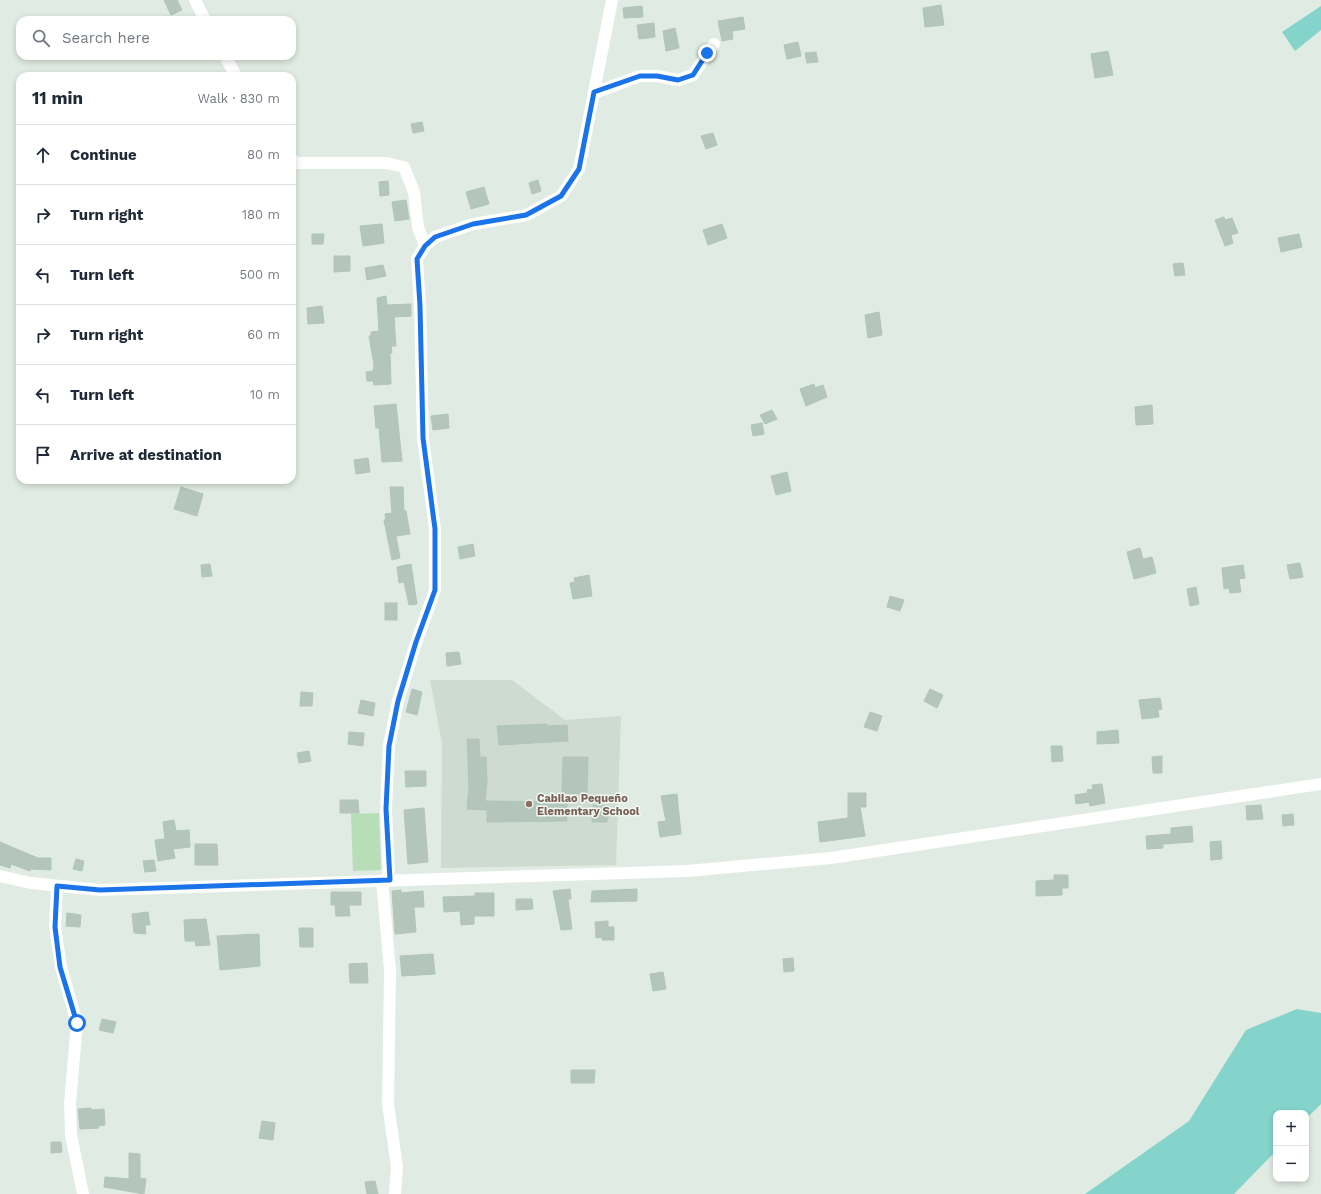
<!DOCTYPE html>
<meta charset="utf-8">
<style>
body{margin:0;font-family:"Work Sans",sans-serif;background:#f6f6f7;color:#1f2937}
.controls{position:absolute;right:12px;bottom:12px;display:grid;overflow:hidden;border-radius:8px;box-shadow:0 2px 6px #0003}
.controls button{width:36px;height:36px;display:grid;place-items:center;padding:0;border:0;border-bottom:1px solid #e0e1e3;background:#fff;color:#1f2937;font:20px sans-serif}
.stop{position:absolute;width:12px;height:12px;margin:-9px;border:3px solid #1a73e8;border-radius:50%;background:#fff}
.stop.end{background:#1a73e8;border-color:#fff;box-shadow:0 1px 4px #0008}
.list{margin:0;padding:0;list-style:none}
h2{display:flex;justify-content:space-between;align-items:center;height:52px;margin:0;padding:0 16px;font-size:17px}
h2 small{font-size:13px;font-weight:400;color:#747a83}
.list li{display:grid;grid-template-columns:26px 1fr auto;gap:12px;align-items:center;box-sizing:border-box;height:60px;padding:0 16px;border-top:1px solid #e0e1e3}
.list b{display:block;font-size:15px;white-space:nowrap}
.list em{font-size:13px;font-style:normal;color:#747a83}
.icon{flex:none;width:22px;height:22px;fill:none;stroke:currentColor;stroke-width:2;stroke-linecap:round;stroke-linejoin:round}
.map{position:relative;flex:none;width:1321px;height:1194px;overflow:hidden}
.search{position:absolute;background:#fff;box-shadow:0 2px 6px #0003;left:16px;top:16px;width:280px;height:44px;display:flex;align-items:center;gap:10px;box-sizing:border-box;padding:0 14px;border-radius:12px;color:#747a83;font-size:15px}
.panel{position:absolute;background:#fff;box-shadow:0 2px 6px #0003;left:16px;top:72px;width:280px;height:412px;border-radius:12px}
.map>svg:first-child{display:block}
.built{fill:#cddbd1}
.green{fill:#b7deb7}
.water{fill:#84d4cb}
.building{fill:#b4c6bb;stroke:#b1c5b8}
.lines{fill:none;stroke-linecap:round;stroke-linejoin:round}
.minor{stroke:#fff;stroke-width:12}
.route{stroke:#1a73e8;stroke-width:5}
.education-dot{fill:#8d6e63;stroke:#f0f8f2;stroke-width:1.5}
.labels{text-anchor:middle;stroke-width:3;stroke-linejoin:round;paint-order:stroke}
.education-label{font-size:11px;font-weight:bold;fill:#785e54;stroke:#f0f8f2;text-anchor:start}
</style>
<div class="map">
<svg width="1321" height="1194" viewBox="0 0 1321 1194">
<rect width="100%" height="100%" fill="#dfebe3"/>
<polygon class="built" points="430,680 512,680 565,720 621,716 616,865 441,868 442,743"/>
<polygon class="green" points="379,813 381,870 353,871 351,814"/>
<g class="water">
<polygon points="1321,6 1321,30 1295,51 1282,32"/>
<polygon points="1297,1009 1321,1013 1321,1104 1306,1119 1306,1113 1276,1113 1276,1151 1234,1194 1085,1194 1189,1121 1246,1030"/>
</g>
<g class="building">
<polygon points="164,0 177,0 182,10 171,15"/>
<polygon points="941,5 944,25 925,27 923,8"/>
<polygon points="642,6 643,17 624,18 623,8"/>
<polygon points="743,17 745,29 732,31 733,39 722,41 718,21"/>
<polygon points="654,23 655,37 639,39 637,25"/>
<polygon points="675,28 679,48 666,51 663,31"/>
<polygon points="798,42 801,56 787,59 784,45"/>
<polygon points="1108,51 1113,75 1095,78 1091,54"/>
<polygon points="816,52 818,62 807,63 805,53"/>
<polygon points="422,122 424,131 413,133 411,124"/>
<polygon points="713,133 717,145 706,149 701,136"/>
<polygon points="538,180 541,191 532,194 529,183"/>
<polygon points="388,181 389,195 380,196 379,182"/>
<polygon points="484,187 489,204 471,209 466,192"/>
<polygon points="406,200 409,219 395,221 392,202"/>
<polygon points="1224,217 1225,220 1232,218 1238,233 1231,235 1233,243 1225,246 1215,220"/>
<polygon points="382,224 384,243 363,246 360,226"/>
<polygon points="722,224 727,238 708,245 703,230"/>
<polygon points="312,234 324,234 323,244 312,244"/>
<polygon points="1299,234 1302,247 1281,252 1278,238"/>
<polygon points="334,256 350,256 350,271 334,272"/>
<polygon points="1183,263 1185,275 1175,276 1173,264"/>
<polygon points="383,265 386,276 367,280 365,268"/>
<polygon points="386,296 387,305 411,304 411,316 394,317 396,346 391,346 392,353 390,353 391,384 374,385 373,381 367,381 366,372 373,371 374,365 369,336 371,336 371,332 379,331 377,298"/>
<polygon points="322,306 324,323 308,324 307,308"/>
<polygon points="879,312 882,335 868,338 865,315"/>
<polygon points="814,384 815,388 823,385 827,397 806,406 800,389"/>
<polygon points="396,404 402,461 382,462 379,428 376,428 374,406"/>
<polygon points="1152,405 1153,424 1136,425 1135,407"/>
<polygon points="772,410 777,419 765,424 760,415"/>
<polygon points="448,414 449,428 433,430 431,416"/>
<polygon points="762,423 764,434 753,436 751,425"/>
<polygon points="368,458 370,472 356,474 354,460"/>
<polygon points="787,472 791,491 776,495 771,476"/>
<polygon points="181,487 203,494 197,516 174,509"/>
<polygon points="390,487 403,487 404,511 406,511 410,534 396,536 400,558 392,560 384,520 386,520 385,514 392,513"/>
<polygon points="473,544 475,556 460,559 458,547"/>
<polygon points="1140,548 1143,559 1152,557 1156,573 1134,579 1127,552"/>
<polygon points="1300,563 1303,577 1290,579 1287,565"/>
<polygon points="210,564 212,576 202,577 201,565"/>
<polygon points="411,564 417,604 409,605 404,582 399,583 397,567"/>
<polygon points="1243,565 1245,578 1239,579 1241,592 1230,593 1229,588 1224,589 1222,568"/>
<polygon points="589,575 592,596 573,599 570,583 575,582 574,578"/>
<polygon points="1196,587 1199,604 1190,606 1187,589"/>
<polygon points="890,596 904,600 900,611 887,607"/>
<rect x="385" y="603" width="12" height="17"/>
<polygon points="459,652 461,664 447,666 446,653"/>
<polygon points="412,689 422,692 417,715 406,712"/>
<polygon points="930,689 943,695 937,708 924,701"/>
<polygon points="301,692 313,693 312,706 300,706"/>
<polygon points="1160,698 1162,709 1158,710 1159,717 1142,719 1139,700"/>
<polygon points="361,700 375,703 373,716 358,713"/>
<polygon points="870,712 882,716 877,731 864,727"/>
<polygon points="547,724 547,726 567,725 568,741 499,745 497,726"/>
<polygon points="1118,730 1119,743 1097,744 1097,732"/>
<polygon points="349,732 364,733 363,746 348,744"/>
<polygon points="467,739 479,739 480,757 486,757 487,783 485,801 567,802 567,821 487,822 487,810 467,809 469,786"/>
<polygon points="1051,746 1062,746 1063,761 1052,762"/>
<polygon points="309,751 311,761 299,763 297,753"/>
<polygon points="1162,756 1162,773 1153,773 1152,757"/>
<polygon points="563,757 588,757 587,794 562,793"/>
<polygon points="405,771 426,771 426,786 406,787"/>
<polygon points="1102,784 1105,803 1090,806 1089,802 1076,804 1075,795 1088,793 1087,790 1093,789 1092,785"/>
<polygon points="848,793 866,793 866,807 860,807 865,836 820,842 818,822 848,818"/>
<polygon points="677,794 681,834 660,837 658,822 666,821 661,796"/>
<polygon points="340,800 358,800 359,813 340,813"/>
<polygon points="593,805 608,806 607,822 592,822"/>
<polygon points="1261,805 1263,819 1247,820 1246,806"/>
<polygon points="424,808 428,862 408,864 404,810"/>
<polygon points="1293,814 1294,825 1283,826 1282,815"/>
<polygon points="174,820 176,831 189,830 190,847 173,849 175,858 158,861 155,840 165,839 163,822"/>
<polygon points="1192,826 1193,842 1163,844 1163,848 1147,849 1146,836 1171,834 1171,828"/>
<polygon points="1221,841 1222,859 1211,860 1210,842"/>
<polygon points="0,842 38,858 51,858 51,870 31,869 30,871 11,864 10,868 0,865"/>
<polygon points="195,844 217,844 218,865 195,865"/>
<polygon points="76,859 84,861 82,871 73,869"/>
<polygon points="154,860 156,871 145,872 143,861"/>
<polygon points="1054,875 1068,875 1068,888 1062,888 1062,895 1036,896 1036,881 1054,880"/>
<polygon points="570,889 571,899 568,899 572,929 561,930 553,891"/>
<polygon points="637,889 637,901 591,902 592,891"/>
<polygon points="401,890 401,893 423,891 424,907 414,907 416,932 395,934 392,891"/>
<polygon points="331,892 361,892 361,905 349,905 350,916 336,916 335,905 331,905"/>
<polygon points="475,893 494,893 494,916 474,916 474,924 461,925 460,911 444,912 443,897 475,896"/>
<polygon points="516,899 532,899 533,909 516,910"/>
<polygon points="148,912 150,925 145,925 146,934 134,933 132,914"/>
<polygon points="67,913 81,915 80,927 66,926"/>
<polygon points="206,919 210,945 196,946 195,941 185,941 184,920"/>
<polygon points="608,921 608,927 614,927 614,940 602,940 602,937 596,938 595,922"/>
<polygon points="299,928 313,928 313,947 300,947"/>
<polygon points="259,934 260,966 220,970 217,936"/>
<polygon points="433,954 435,974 402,976 400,956"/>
<polygon points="793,958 794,971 784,972 783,959"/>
<polygon points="367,963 368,983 350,983 349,964"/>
<polygon points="663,972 666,989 653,991 650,974"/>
<polygon points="102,1019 116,1022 113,1033 99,1030"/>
<polygon points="571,1070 595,1070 594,1083 571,1083"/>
<polygon points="91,1108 91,1110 104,1109 105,1125 98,1126 99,1128 80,1129 78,1109"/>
<polygon points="262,1121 275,1123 273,1140 259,1138"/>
<polygon points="51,1142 61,1142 62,1152 51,1153"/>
<polygon points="129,1153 140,1154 140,1178 146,1179 144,1194 104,1187 105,1177 129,1179"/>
<polygon points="375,1181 378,1194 367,1194 365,1182"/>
</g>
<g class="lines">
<g class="minor">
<polyline points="195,0 205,20"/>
<polyline points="225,56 236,76"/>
<polyline points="594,93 640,76 657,76 678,80 693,75 714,44"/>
<polyline points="292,159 295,163 386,163 404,167 414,192 418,227 425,246"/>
<polyline points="0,876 31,883 100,890 687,871 831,858 1321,784"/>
<polyline points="382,880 390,971 388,1104 397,1167 395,1194"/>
<polyline points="389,880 386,809 389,745 398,701 416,643 435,590 435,529 423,438 420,306 417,259 425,246 435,237 473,224 527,215 561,196 579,169 612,0"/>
<polyline points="57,886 55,927 61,967 77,1023 70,1103 71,1135 83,1194"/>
</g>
</g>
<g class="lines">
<polyline class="route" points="77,1023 60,967 55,927 57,886 100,890 390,880 386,809 389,746 398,701 416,642 435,590 435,529 423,438 420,306 417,259 425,246 435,237 473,224 526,215 561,196 579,169 594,92 640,76 657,76 678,80 693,75 707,53"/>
</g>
<circle class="education-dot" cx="529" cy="804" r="4"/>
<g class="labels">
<g class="education-label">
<text x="537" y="802">Cabilao Pequeño<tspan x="537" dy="13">Elementary School</tspan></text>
</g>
</g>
</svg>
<div class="controls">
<button>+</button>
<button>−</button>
</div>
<div class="stop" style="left:77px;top:1023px"></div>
<div class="stop end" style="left:707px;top:53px"></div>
<div class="search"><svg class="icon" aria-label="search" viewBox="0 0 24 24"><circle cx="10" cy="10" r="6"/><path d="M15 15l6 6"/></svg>Search here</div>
<section class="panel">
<h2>11 min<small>Walk · 830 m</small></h2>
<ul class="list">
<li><svg class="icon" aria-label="ahead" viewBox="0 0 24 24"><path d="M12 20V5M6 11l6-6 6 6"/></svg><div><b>Continue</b></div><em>80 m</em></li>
<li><svg class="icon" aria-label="right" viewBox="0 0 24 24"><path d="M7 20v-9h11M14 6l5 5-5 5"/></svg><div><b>Turn right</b></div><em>180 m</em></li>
<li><svg class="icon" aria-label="left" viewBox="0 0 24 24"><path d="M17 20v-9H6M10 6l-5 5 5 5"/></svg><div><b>Turn left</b></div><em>500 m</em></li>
<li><svg class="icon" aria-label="right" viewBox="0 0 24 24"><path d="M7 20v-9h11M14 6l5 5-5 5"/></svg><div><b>Turn right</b></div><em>60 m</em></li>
<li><svg class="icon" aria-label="left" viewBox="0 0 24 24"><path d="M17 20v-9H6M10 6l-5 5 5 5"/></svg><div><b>Turn left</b></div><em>10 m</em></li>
<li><svg class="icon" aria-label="arrive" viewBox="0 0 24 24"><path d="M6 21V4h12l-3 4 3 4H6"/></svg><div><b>Arrive at destination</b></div></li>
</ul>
</section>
</div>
